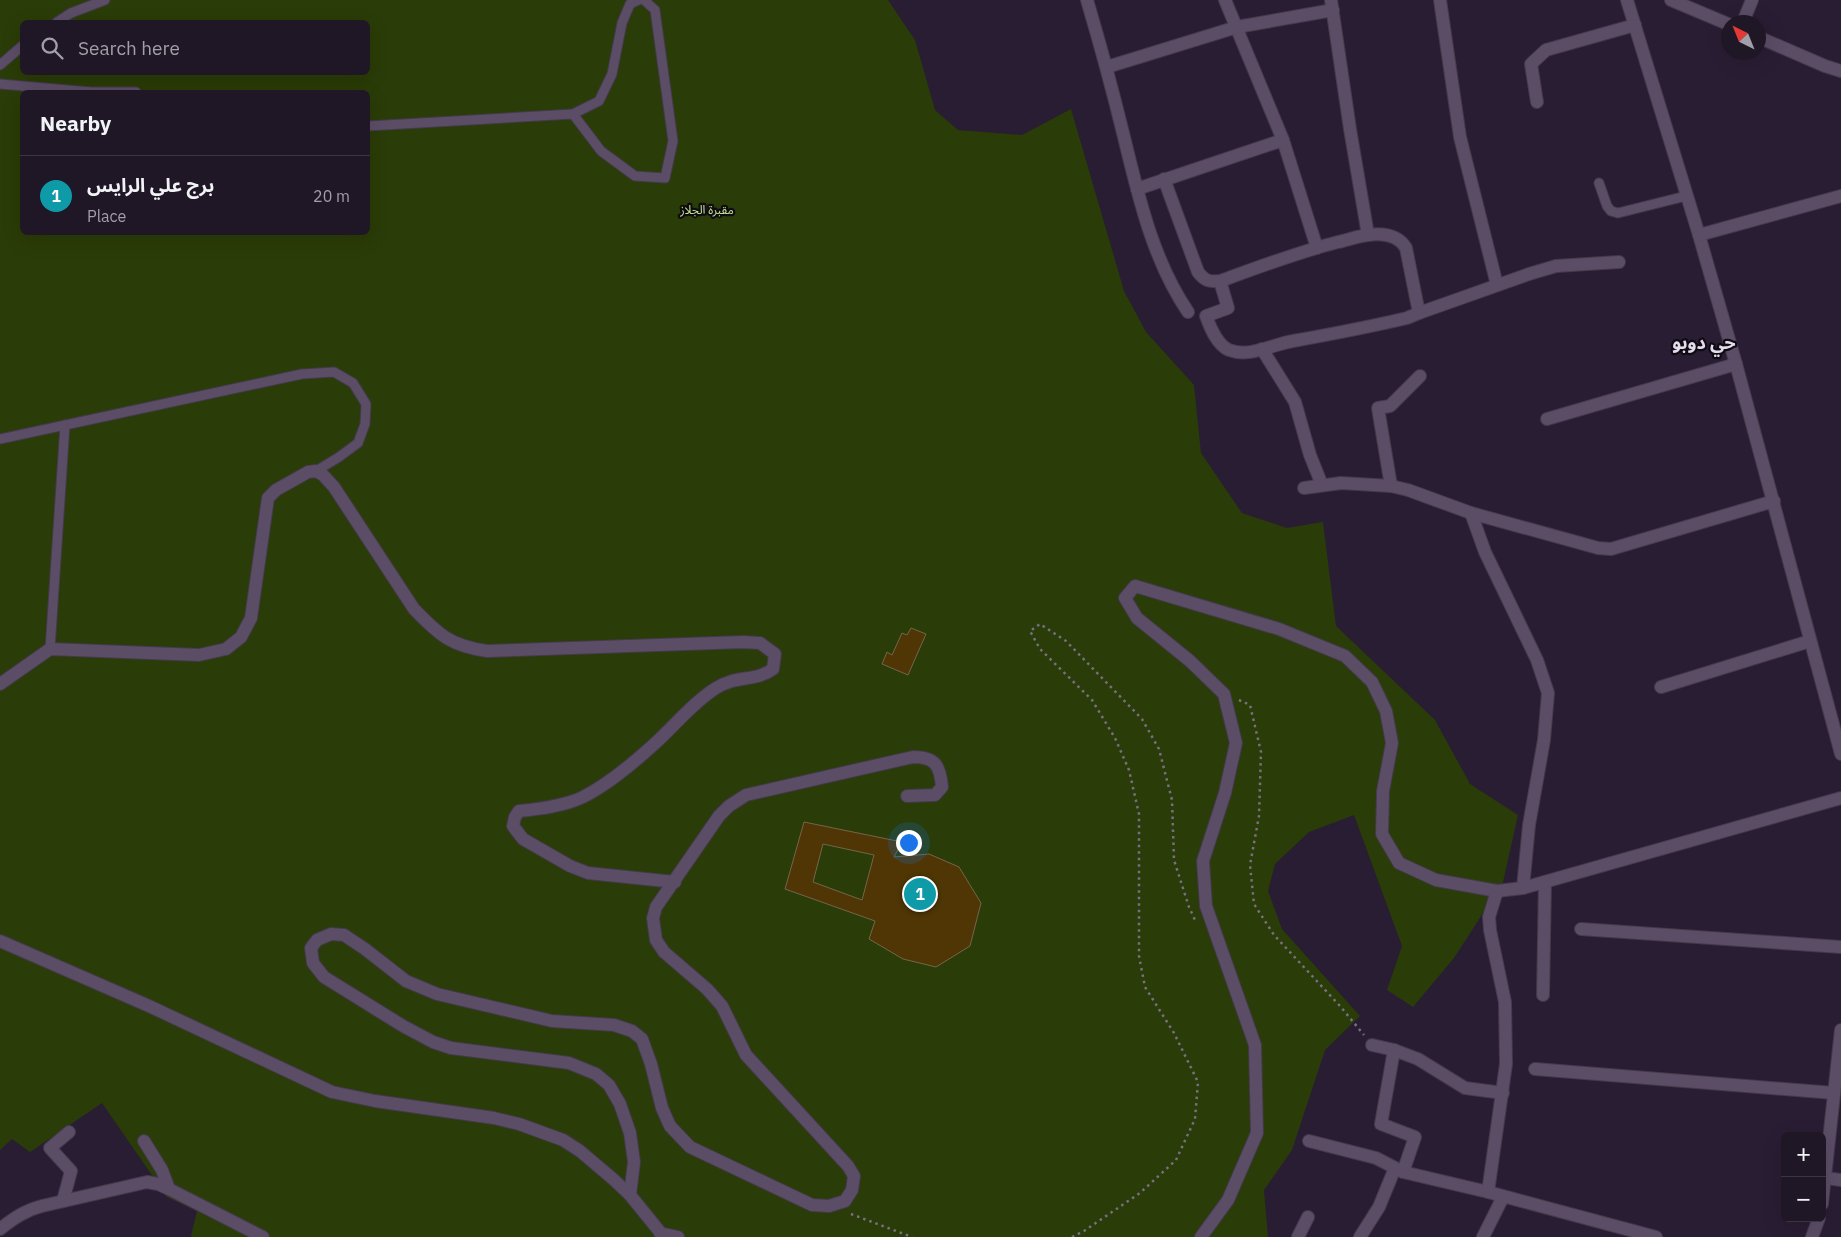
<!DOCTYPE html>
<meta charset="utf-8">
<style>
body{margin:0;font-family:"IBM Plex Sans","Noto Sans Arabic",sans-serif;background:#2c2332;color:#f1f3f6}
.controls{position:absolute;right:15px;bottom:15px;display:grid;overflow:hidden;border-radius:8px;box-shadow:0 5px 20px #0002}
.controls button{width:45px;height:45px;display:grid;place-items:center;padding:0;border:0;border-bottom:1px solid #3c3543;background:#1f1626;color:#f1f3f6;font:25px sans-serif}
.compass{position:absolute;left:1721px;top:15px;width:45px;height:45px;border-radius:50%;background:#1f1626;box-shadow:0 5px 20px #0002;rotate:317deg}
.you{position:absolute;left:908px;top:842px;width:18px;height:18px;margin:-12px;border:4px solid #fff;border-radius:50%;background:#1a73e8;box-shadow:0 0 0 8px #1a73e833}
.badge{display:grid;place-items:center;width:32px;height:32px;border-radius:50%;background:#2563eb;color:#fff;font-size:16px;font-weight:700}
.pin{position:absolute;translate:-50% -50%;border:2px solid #fff;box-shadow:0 1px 5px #0006}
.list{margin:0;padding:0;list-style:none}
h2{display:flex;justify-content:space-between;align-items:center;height:65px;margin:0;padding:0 20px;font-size:21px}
h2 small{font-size:16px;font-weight:400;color:#a19fa7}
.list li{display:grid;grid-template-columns:32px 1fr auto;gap:15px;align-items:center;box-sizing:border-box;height:80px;padding:0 20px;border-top:1px solid #3c3543}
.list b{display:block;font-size:19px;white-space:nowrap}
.list p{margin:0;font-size:16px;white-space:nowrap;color:#a19fa7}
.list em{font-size:16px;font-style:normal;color:#a19fa7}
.icon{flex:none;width:28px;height:28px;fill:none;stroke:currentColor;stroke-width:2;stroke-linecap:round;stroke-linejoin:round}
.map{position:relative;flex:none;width:1841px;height:1237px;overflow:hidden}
.search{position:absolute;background:#1f1626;box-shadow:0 5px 20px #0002;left:20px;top:20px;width:350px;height:55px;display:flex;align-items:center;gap:12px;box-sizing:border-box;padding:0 18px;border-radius:8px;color:#a19fa7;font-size:19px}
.panel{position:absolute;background:#1f1626;box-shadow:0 5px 20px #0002;left:20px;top:90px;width:350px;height:145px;border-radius:8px}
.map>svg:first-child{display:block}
.green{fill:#2a3c07;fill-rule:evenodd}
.building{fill:#4f3604;stroke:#75654c;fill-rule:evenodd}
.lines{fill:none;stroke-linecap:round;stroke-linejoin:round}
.lane-casing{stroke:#443a4c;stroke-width:11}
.street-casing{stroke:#443a4c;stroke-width:14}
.path{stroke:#796f82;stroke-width:2.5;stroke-dasharray:2.5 4;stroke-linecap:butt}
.lane{stroke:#5b4d66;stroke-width:9}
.street{stroke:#5b4d66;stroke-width:12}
.labels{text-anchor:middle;stroke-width:4.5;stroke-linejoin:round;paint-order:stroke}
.park-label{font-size:12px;fill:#c3e791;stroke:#0f0a13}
.district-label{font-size:18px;font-weight:bold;fill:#e4dceb;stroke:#0f0a13}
</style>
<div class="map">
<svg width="1841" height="1237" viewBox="0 0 1841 1237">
<rect width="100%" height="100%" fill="#291d33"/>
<path class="green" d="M0 0H888L915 40 935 110 958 130 1022 135 1071 109 1124 291 1146 332 1194 385 1201 453 1242 513 1287 528 1323 522 1336 626 1435 720 1470 784 1518 815 1503 882 1454 958 1413 1007 1387 990 1402 946 1354 815 1309 832 1275 864 1268 891 1282 929 1360 1016 1325 1050 1292 1150 1264 1190 1268 1237H192L191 1236 197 1211 167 1197 102 1103 30 1152 12 1139 0 1150ZM22 22H368V72H22ZM22 92H368V232H22Z"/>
<g class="building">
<polygon points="911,628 926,634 908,675 882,664 887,652 892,655 902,633 907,635"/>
<path d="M804 822 902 842 894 857 929 854 959 867 981 903 970 946 936 967 903 959 869 939 875 921 785 889ZM823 844 874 855 862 900 813 882Z"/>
</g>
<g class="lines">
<defs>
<g id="lane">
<polyline points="57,22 71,13 105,0"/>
<polyline points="0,65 22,46"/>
<polyline points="0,84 91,92 136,92"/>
<polyline points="573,114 599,101 612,74 622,23 630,4 639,0"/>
<polyline points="368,126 573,114 601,151 635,176 665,178 673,141 655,10 644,0"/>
<polyline points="1599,183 1607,206 1611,211 1618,213 1686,196"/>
<polyline points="0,439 302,374 334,372 353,383 366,404 365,424 358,443 339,457 316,471"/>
<polyline points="50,649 65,425"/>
</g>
<g id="street">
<path d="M1087 0C1100 44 1112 88 1123 133 1138 194 1152 259 1188 312"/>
<polyline points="1225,0 1283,140 1317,248"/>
<polyline points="1331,0 1350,129 1368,235"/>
<polyline points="1440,0 1460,137 1497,285"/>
<polyline points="1627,0 1699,235 1736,364 1841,754"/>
<polyline points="1671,0 1728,24"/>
<polyline points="1743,22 1752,0"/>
<polyline points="1758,37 1825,66 1841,71"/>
<polyline points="1107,67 1237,27 1333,10"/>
<polyline points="1537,102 1531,64 1546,50 1635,25"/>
<path d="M1164 179 1198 272C1205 281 1209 282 1220 281 1259 267 1298 252 1338 242 1348 240 1358 236 1368 235 1383 233 1398 235 1406 248L1419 313 1407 318C1369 327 1332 334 1293 341 1273 344 1250 358 1229 350 1217 345 1210 327 1206 316L1228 308 1220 281"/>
<polyline points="1137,189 1283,140"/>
<polyline points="1699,235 1841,196"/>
<polyline points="1419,313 1529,274 1556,266 1619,262"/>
<polyline points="1262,349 1295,402 1310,455 1322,485"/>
<polyline points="1547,419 1736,364"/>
<polyline points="1391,486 1378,408 1390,406 1420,376"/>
<polyline points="1304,488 1341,483 1391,486 1408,490 1471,513 1598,548 1611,549 1774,501"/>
<polyline points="1471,513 1485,552 1537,660 1548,693 1544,740 1529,825 1523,888"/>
<path d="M0 684 50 649 199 655 226 649 241 637 251 618 268 498 276 490 308 472 316 471 323 475 334 487 414 609C439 635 451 646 487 651L743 642 760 643 775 654 773 669C755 682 736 675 716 688 691 704 673 728 651 747 631 765 607 785 583 797 565 806 539 809 519 811L515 817 513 826 523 839 570 866 588 873 675 882"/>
<polyline points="1661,687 1810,641"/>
<polyline points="1581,929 1841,947"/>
<polyline points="0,941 149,1006 332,1092 375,1101 494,1118 519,1124 563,1140 580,1151 613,1179 630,1195 664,1237"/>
<polyline points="1543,995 1545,882"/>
<polyline points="1372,1045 1394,1050 1418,1059 1465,1088 1503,1093"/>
<polyline points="1394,1050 1381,1124 1415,1137 1403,1172"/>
<polyline points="1535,1069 1834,1093"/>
<polyline points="144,1141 162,1170 169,1189 263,1237"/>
<polyline points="1309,1141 1376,1158 1403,1172 1488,1192 1656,1237"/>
<polyline points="1826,1178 1841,1180"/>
<polyline points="1488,1192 1506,1064 1505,1002 1490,930 1489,917 1497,891"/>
<path d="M630 1195 634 1162 630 1133 620 1104 609 1085 596 1074 569 1063 451 1048 433 1042 403 1026 324 977 313 963 311 948 317 940 331 934 344 935 365 949 406 981 437 994 552 1021 614 1025 632 1031 642 1039 651 1064 662 1108 670 1126 690 1147 812 1205 829 1206 845 1201 852 1190 854 1176 848 1166 746 1055 722 1006 707 989 664 952 656 940 653 918 656 907 719 816 729 806 746 795 913 757C936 757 940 766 942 787L935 795 907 796"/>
<polyline points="63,1201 71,1171 50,1148 69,1132"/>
<polyline points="1822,1204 1841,1030"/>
<path d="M0 1229C14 1218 26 1210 42 1206L147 1182 158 1184 169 1189"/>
<polyline points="660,1233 678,1237"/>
<polyline points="1201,1237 1228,1200 1257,1133 1255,1045 1206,906 1203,861 1225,793 1236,743 1224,694 1190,661 1137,618 1125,598 1135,586 1279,629 1345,656 1372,682 1386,711 1392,743 1383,791 1382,834 1399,863 1436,880 1497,891 1523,888 1841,798"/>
<polyline points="1298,1237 1308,1217"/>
<polyline points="1360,1237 1379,1207 1395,1168"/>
<polyline points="1483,1237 1503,1197"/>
<polyline points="1812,1237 1819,1218"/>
</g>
</defs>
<use href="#lane" class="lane-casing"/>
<use href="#street" class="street-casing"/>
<g class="path">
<polyline points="1239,700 1250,705 1261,752 1259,816 1250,865 1254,904 1274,935 1340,1006 1364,1035"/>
<polyline points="851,1214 912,1237"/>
<polyline points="1072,1237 1084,1231 1140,1193 1176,1160 1195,1119 1198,1082 1174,1033 1145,987 1139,956 1139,814 1129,770 1115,738 1092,700 1040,649 1030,631 1040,624 1066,641 1142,719 1159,749 1172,800 1174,860 1189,907 1195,920"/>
</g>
<use href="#lane" class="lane"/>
<use href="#street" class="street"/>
</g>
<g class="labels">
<g class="park-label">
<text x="707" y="214">مقبرة الجلاز</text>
</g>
<g class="district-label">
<text x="1704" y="349">حي دوبو</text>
</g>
</g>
</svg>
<div class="controls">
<button>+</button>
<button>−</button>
</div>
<svg class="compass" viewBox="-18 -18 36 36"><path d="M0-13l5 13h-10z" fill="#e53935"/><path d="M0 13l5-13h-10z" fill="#a19fa7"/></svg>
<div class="you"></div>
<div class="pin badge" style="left:920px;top:894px;background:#0f9aa8">1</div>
<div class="search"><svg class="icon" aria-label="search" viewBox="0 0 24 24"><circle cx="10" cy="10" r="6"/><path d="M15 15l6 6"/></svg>Search here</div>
<section class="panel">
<h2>Nearby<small></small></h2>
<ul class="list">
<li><span class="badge" style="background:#0f9aa8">1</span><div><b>برج علي الرايس</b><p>Place</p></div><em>20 m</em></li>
</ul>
</section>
</div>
